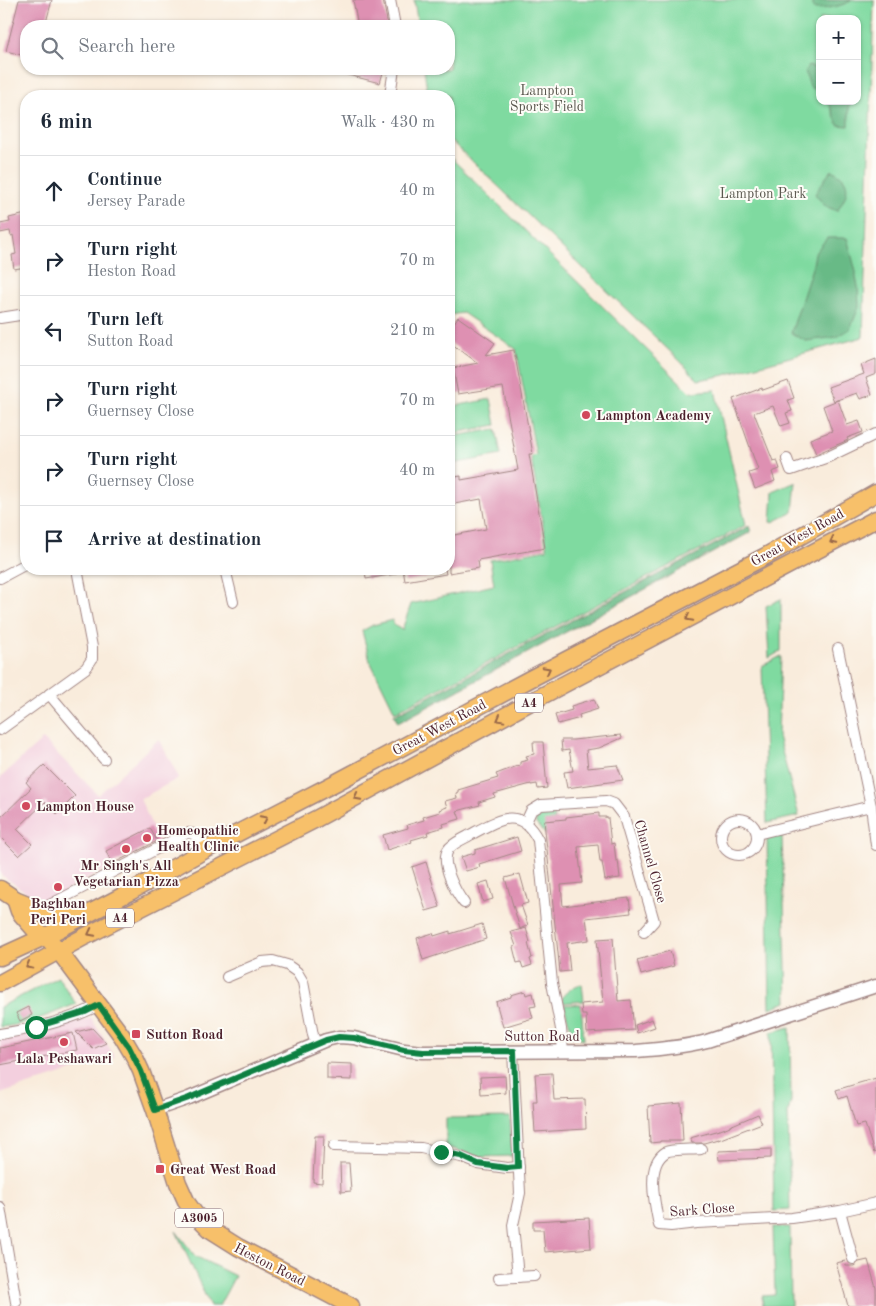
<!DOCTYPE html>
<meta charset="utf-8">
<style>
body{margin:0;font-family:"Old Standard TT",serif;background:#f2f2f3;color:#1f2937}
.controls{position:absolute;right:15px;top:15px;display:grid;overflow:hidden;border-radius:10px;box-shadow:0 1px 4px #0004}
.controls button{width:45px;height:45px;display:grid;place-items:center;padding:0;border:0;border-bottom:1px solid #e0e1e3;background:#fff;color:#1f2937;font:25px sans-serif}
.stop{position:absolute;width:15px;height:15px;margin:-11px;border:4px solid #0b8043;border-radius:50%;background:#fff}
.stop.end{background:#0b8043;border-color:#fff;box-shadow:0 1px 5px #0008}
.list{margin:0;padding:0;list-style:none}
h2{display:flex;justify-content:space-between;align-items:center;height:65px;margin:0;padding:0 20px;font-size:21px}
h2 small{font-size:16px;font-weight:400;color:#747a83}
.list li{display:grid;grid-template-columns:32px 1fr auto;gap:15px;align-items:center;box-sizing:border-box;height:70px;padding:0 20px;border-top:1px solid #e0e1e3}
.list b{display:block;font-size:19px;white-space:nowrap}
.list p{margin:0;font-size:16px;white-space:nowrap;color:#747a83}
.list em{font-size:16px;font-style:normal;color:#747a83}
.icon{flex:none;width:28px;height:28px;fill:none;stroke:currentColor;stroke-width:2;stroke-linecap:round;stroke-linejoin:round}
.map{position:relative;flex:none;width:876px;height:1306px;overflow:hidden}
.search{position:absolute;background:#fff;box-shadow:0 1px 4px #0004;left:20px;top:20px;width:435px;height:55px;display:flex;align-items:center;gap:12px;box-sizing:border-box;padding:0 18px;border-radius:20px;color:#747a83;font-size:19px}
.panel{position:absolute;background:#fff;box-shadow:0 1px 4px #0004;left:20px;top:90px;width:435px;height:485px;border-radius:20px}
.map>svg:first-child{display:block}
.built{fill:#f3cfde}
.green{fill:#7fdaa0;stroke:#647c66;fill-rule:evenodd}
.forest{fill:#67ba86;stroke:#586c58}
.building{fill:#de90b2}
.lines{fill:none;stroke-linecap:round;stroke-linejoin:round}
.minor-casing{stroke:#a28684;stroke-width:12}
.tertiary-casing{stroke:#a28684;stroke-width:15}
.primary-casing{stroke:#a28684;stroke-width:19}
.trunk-casing{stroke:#a28684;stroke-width:19}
.minor{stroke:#fff;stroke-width:10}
.tertiary{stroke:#fff;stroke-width:12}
.primary{stroke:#f7c06b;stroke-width:16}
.trunk{stroke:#f7c06b;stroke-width:16}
.oneway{stroke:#986748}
.route{stroke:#0b8043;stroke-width:6}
.poi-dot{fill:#d1495b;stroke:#fdfcf7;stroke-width:2}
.labels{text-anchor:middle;stroke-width:4;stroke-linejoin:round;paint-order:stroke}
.shield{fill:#fdfcf7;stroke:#806168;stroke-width:1}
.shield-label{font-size:12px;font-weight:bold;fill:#4a1f2b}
.park-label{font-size:14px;fill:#5a574e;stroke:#fdfcf7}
.poi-label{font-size:14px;font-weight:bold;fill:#4a1f2b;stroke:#fdfcf7;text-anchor:start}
.street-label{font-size:14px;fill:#4a1f2b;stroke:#fdfcf7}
</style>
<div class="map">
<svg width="876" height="1306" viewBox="0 0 876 1306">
<rect width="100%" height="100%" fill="#fdfcf7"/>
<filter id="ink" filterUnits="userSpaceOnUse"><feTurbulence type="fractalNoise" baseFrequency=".02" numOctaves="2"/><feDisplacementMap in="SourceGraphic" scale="10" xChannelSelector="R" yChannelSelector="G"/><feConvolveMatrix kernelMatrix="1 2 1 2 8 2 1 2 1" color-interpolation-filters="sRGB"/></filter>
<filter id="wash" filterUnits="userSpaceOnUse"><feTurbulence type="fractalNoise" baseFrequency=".0096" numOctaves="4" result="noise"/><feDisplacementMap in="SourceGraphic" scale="20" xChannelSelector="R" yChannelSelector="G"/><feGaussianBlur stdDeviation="1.12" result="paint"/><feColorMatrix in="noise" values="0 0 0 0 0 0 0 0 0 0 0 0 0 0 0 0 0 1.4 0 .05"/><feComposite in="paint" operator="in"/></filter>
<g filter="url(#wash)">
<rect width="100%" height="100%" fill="#f9ecdc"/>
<g class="built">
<polygon points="43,739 98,795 159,739 179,778 140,799 159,841 46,901 33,897 0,874 0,778"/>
<polygon points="91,1018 115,1057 0,1094 0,1039"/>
</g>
<g class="green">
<path d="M414 0H874L863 337 721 376 698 380 680 361 449 139V96H428L424 69H449V26H418ZM820 19H857V101H820Z"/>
<polygon points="449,156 690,392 715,390 746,525 395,712 370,661 362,631 373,625 392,620 395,626 402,630 411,604 494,585 490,560 547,549 531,457 536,455 516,349 463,313 449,315"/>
<polygon points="491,399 496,425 449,434 449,407"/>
<polygon points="496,429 501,455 452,464 449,448 449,437"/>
<polygon points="796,482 793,512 771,523 773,492"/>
<polygon points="781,599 781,651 769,658 766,606"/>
<polygon points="781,656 778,736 799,816 767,823 762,666"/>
<polygon points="554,813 554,820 546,835 536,824 536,820 541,815"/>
<polygon points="782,835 787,1002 770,1008 767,837"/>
<path d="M58 977 76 1004C51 1014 27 1025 0 1027V1007Z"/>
<path d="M582 984 584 1001 563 1003 562 997C567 991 575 985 582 984Z"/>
<path d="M581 1004 584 1040C568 1032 569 1021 564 1005Z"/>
<polygon points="790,1027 791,1101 788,1112 790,1210 774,1211 771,1032"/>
<polygon points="510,1117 512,1156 482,1157 446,1147 446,1118"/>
<polygon points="773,1227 790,1227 791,1306 763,1306 762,1296 775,1295"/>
<polygon points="176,1231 195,1256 235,1276 219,1306 210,1306"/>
</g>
<g class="forest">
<path d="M813 0H851V1C839 7 827 9 813 9Z"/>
<polygon points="808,66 820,69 820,92 810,87 805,71"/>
<polygon points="828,101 849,101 849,126 838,125"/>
<path d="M831 170C853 179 849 194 837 211L825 206 815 194Z"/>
<polygon points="827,238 847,238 856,272 856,278 858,286 859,307 850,329 837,337 806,341 791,333 813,265 815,253"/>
<polygon points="749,526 751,532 398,723 394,715"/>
</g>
<g id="blocks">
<g class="building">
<polygon points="19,0 52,0 45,26 26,26 26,56 6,51"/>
<polygon points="353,0 383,0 388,26 358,26"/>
<polygon points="337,69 384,69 380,83 336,72"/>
<polygon points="26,214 26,267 14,269 12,255 16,254 13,235 11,236 10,231 0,233 0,224 10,222 9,218"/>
<polygon points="458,317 495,343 486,355 514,350 533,454 529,454 545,548 478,560 479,568 449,573 449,536 486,529 481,499 449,505 449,478 461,476 461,480 518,470 503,387 458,394 453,368 478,363 449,342 449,330"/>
<polygon points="876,359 876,374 866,378 872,395 860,399 857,393 834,401 828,387 864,374 861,365"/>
<polygon points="788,381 794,398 788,400 792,411 786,413 790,423 781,426 773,406 754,413 773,461 777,460 780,469 772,472 775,481 755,489 749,473 758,470 733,399 762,388 763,390"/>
<polygon points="838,400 847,425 859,421 863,432 847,438 848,440 816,454 810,439 832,431 823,406"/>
<polygon points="365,569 396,569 396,574 366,579"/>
<polygon points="403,569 445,569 446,574 405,581"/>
<polygon points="594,699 598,709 579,715 580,718 558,724 555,715 572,710 571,706"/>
<polygon points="621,735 622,738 599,748 586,750 588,768 617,765 623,780 567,788 564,772 573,771 569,750 562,751 561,740 573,740"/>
<polygon points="533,742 543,742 547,788 538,789 537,784 531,785 531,784 494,794 495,797 479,802 480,805 457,811 460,819 443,824 444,827 427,832 428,835 411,840 412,842 387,850 383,835 408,828 407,825 424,820 423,817 440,812 439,810 447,807 445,801 457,798 456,793 458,792 458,790 498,778 496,774 520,765 520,762 528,760 526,756 534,754"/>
<polygon points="44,765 75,796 57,814 45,802 17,829 32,844 19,856 0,837 0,818 31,788 26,782"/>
<polygon points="599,813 599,817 606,817 606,818 608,818 611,844 614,843 616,861 618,860 620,878 605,880 602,862 600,862 598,845 578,847 582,883 561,885 563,906 629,898 631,913 586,918 589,940 567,943 570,971 560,972 544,821 566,819 566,817"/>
<polygon points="150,828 157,841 112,864 106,851"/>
<polygon points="517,837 521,851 479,864 480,867 466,871 461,857 475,853 475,850"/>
<polygon points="426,862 440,907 426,911 412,867"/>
<polygon points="520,874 528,903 521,905 528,925 520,929 505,878"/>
<polygon points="488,881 493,899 483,902 478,884"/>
<polygon points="482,924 486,939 423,960 417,938 433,933 434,936 450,931 450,934"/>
<polygon points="526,928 530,942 528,943 532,958 530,959 532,965 523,968 521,962 517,963 513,947 516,946 511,932"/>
<polygon points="613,938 618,1001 631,1000 634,1030 587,1033 586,1015 582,1015 581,1004 603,1002 597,939"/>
<polygon points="670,951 674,966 641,975 637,960"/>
<polygon points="525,991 526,995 533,993 536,1006 530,1007 533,1018 503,1027 496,1002 511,997 511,995"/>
<polygon points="28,1007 32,1015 20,1021 16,1013"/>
<polygon points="652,1019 655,1027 637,1033 635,1025"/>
<polygon points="92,1028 106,1043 93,1049 76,1032"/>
<polygon points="73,1033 77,1050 0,1065 0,1048"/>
<polygon points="327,1063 352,1064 352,1080 327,1079"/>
<polygon points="552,1073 554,1100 585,1099 586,1129 535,1132 533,1101 537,1101 535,1074"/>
<polygon points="505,1076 506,1093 481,1095 480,1077"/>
<polygon points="876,1078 876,1152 874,1153 865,1124 856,1126 847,1096 839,1099 836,1090"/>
<polygon points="681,1103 683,1141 660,1141 660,1142 650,1143 648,1106"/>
<polygon points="758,1114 762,1123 718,1140 718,1139 704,1143 692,1143 690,1138 723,1129"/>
<polygon points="315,1136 324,1136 322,1183 313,1182"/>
<polygon points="771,1149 771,1158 719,1160 718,1151"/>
<polygon points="340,1163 349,1163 351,1191 341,1192"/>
<polygon points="589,1218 591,1248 545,1252 543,1230 533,1230 533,1221"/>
<polygon points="868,1260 876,1288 876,1306 848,1306 836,1263 845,1261 846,1266 854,1266 859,1262"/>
</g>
</g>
</g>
<g filter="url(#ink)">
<use href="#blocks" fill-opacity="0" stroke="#a28684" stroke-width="1"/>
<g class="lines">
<defs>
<g id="minor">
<polyline points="390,0 395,26"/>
<polyline points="390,95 394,69"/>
<polyline points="0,318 26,314"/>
<polyline points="787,459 791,470 828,457 876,434"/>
<polyline points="225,569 233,602"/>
<polyline points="0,578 26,564"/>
<polyline points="838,649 871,806 876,845"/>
<polyline points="49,694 104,759"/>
<polyline points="0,730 86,668 92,659 92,647 77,569"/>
<circle cx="739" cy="837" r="18"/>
<polyline points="526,822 531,811 541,805 606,801 614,804 624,817 654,921 644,932"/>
<polyline points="757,834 871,806"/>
<path d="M464 903C456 893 440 863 448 850 452 843 464 839 470 835 498 820 520 805 538 840L552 983 561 1029 563 1051"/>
<polyline points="42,909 187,833 194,834 205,850"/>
<polyline points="227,977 262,962 273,961 287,965 297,972 303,982 313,1035 316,1044"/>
<path d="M0 1034C33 1029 69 1021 99 1005"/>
<polyline points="513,1051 520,1193 513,1225 518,1277"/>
<polyline points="334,1146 421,1148 461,1157 478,1164 507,1168 519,1167"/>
<path d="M701 1149C694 1150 671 1149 666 1152 645 1164 655 1206 659 1225L671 1226 697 1223 792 1218 840 1211 876 1203"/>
<polyline points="0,1207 16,1302"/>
<polyline points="840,1211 853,1259"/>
<polyline points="499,1278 534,1276"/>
</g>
<path id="tertiary" d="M155 1110 189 1098 326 1040 339 1037 354 1038 404 1050 423 1052 636 1051C660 1049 684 1047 707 1041L876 986"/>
<g id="primary">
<polyline points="0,889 15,899 25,903"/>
<polyline points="15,899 19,911 22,915 35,930 46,936 58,950 122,1036 135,1058 141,1071 155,1110 178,1183 187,1203 195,1214 211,1230 238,1247 351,1306"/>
</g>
<g id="trunk">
<polyline points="31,909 42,909 64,915 83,916"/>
<polyline points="0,957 46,936 128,893 205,850 335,783 528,680 764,557 876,493"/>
<polyline points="0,983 84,937 316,819 538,698 876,519"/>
</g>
</defs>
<use href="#minor" class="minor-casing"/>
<use href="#tertiary" class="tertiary-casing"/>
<use href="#primary" class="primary-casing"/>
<use href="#trunk" class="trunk-casing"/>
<use href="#minor" class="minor"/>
<use href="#tertiary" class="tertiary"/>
<use href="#primary" class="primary"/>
<use href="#trunk" class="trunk"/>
</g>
<defs><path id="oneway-chevron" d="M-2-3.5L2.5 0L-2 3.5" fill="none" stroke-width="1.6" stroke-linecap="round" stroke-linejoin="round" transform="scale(1.25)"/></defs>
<g class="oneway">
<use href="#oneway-chevron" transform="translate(833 541) rotate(152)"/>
<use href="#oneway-chevron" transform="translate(689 618) rotate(152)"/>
<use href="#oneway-chevron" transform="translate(547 670) rotate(-28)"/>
<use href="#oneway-chevron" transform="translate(500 719) rotate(151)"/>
<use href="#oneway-chevron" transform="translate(357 797) rotate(152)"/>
<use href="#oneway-chevron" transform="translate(264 819) rotate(-27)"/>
<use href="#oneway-chevron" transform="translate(91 933) rotate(153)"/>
<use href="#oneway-chevron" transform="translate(29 966) rotate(151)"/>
</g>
</g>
<g class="lines" filter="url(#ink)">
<polyline class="route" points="36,1027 85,1012 99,1005 129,1047 141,1071 155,1110 189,1098 326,1040 339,1037 354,1038 404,1050 423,1052 514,1051 518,1167 507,1168 478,1164 461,1156 441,1152"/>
</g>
<g class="poi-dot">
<circle cx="586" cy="415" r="5"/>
<circle cx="26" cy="806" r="5"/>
<circle cx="147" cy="838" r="5"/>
<circle cx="126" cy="849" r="5"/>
<circle cx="58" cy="887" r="5"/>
<rect x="131" y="1029" width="10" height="10" rx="2.5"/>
<circle cx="64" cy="1042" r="5"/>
<rect x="155" y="1164" width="10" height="10" rx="2.5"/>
</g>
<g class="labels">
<g class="shield">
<rect x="515" y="693.5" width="28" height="19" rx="4"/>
<rect x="106" y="908.5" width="28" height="19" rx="4"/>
<rect x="175" y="1208.5" width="48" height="19" rx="4"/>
</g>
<g class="shield-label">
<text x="529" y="707">A4</text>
<text x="120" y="922">A4</text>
<text x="199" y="1222">A3005</text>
</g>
<g class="park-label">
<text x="547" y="95">Lampton<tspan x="547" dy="16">Sports Field</tspan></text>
<text x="763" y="198">Lampton Park</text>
</g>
<g class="poi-label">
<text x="596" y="420">Lampton Academy</text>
<text x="36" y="811">Lampton House</text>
<text x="157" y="835">Homeopathic<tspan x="157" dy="16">Health Clinic</tspan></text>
<text x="126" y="870" text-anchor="middle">Mr Singh's All<tspan x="126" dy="16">Vegetarian Pizza</tspan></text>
<text x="58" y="908" text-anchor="middle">Baghban<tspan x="58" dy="16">Peri Peri</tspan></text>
<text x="146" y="1039">Sutton Road</text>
<text x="64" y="1063" text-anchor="middle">Lala Peshawari</text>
<text x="170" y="1174">Great West Road</text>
</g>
<g class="street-label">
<text transform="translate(797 537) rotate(-29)" y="5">Great West Road</text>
<text transform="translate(439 727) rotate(-28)" y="5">Great West Road</text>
<text transform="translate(651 861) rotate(74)" y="5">Channel Close</text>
<text x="542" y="1041">Sutton Road</text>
<text transform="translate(702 1209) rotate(-4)" y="5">Sark Close</text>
<text transform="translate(270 1264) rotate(27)" y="5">Heston Road</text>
</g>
</g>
</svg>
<div class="controls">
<button>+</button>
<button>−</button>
</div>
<div class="stop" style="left:36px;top:1027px"></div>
<div class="stop end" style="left:441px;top:1152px"></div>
<div class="search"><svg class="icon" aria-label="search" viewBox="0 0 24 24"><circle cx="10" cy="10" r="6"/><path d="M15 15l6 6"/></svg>Search here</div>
<section class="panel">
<h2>6 min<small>Walk · 430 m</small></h2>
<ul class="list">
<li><svg class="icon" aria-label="ahead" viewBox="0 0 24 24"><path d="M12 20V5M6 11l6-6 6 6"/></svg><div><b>Continue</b><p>Jersey Parade</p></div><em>40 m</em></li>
<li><svg class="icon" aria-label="right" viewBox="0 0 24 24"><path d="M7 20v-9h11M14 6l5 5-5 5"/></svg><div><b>Turn right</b><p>Heston Road</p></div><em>70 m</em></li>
<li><svg class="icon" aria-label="left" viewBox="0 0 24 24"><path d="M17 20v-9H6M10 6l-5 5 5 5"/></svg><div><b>Turn left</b><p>Sutton Road</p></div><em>210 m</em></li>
<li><svg class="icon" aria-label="right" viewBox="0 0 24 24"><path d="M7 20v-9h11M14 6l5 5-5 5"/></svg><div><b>Turn right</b><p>Guernsey Close</p></div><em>70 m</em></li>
<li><svg class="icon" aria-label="right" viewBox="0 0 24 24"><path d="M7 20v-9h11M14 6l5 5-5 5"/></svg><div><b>Turn right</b><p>Guernsey Close</p></div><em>40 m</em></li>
<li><svg class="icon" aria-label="arrive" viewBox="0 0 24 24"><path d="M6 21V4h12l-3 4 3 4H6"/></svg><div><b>Arrive at destination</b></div></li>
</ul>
</section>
</div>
